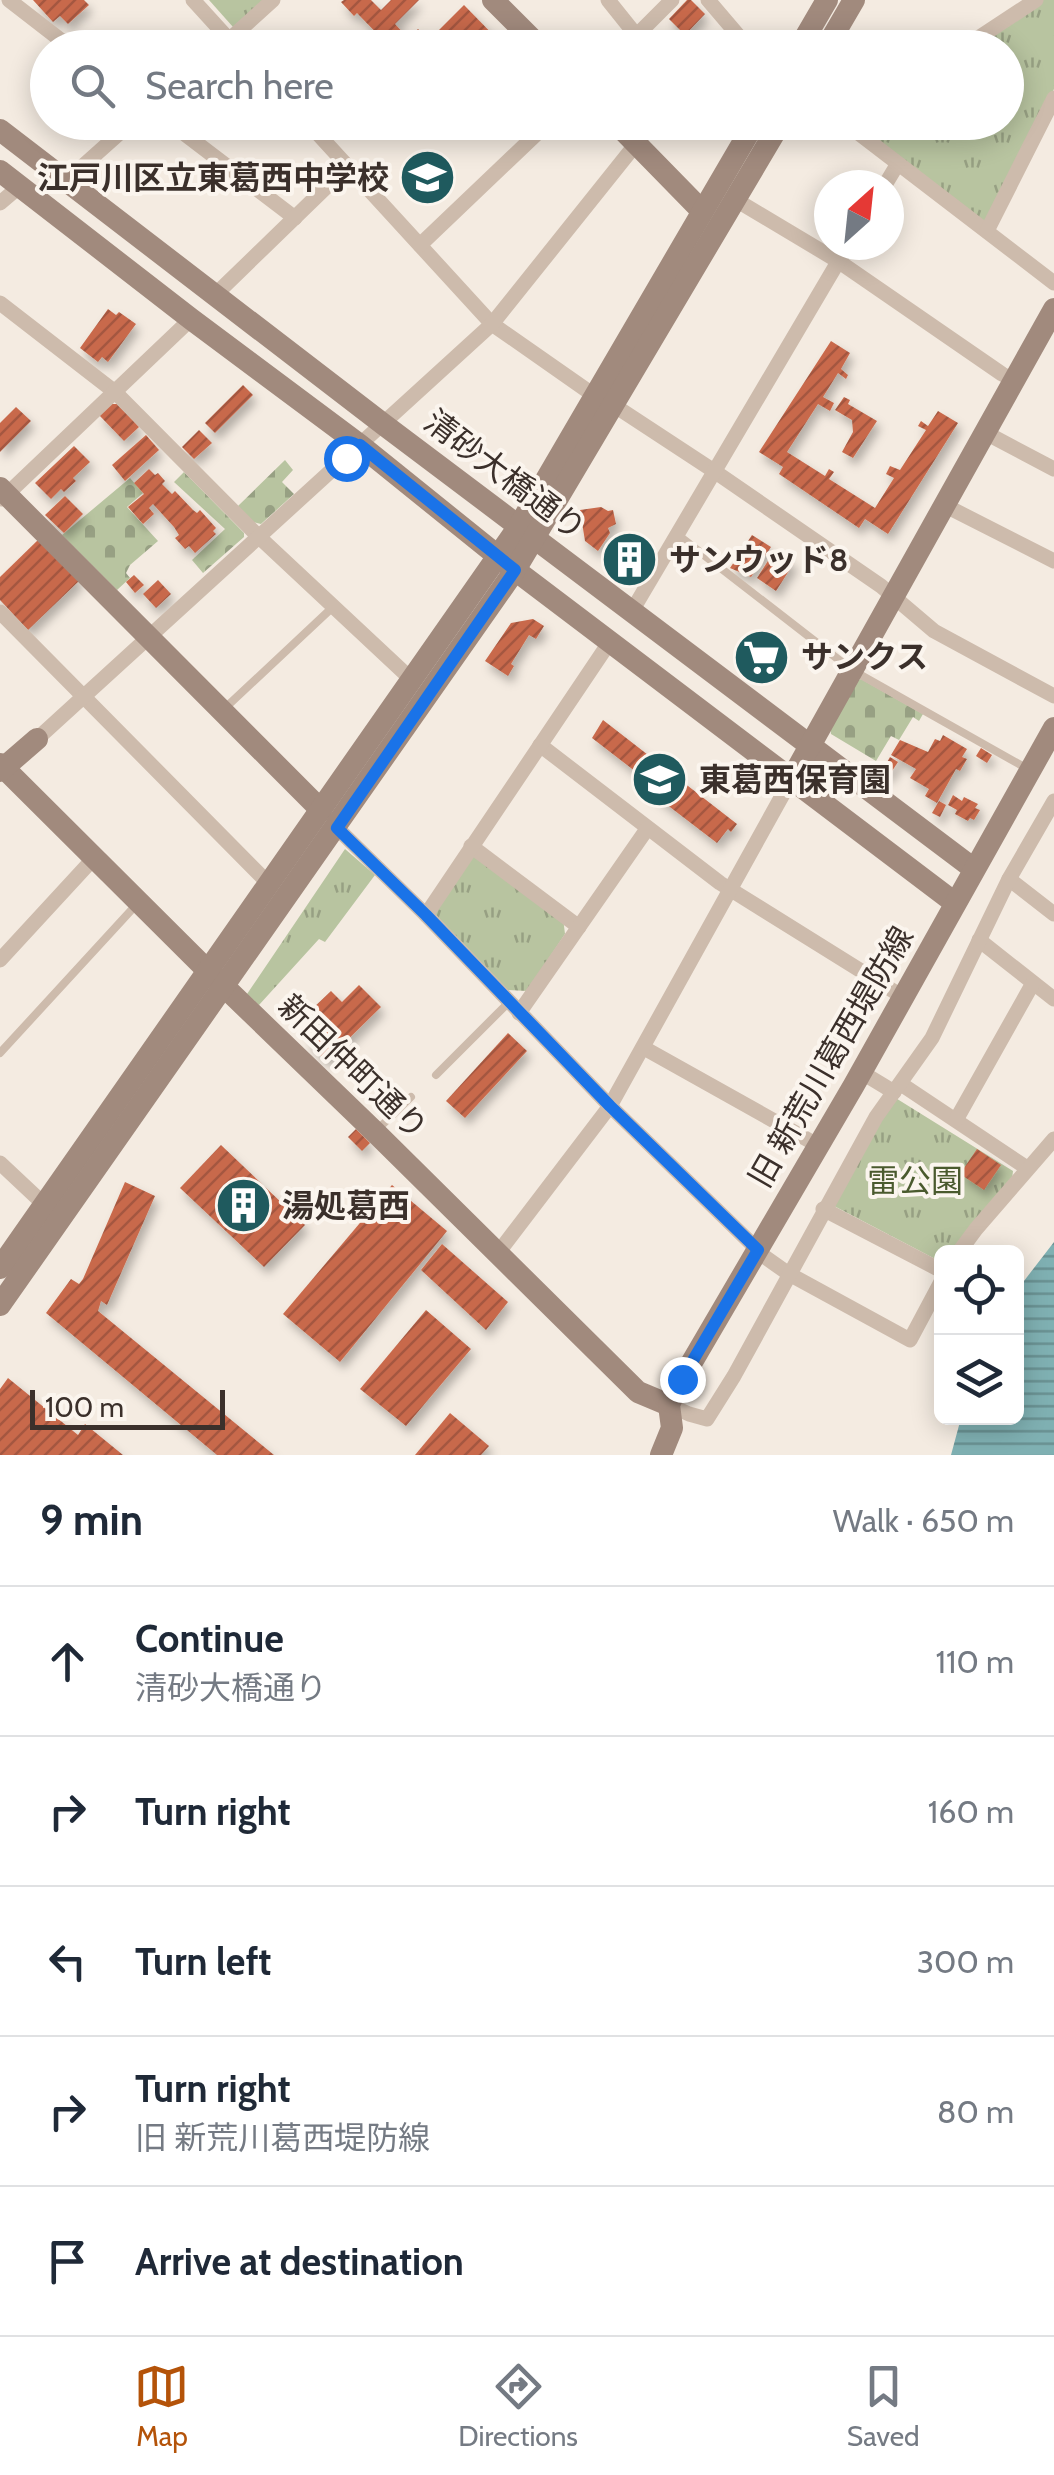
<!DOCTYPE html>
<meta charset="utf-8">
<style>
body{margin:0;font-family:Cabin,"Noto Sans JP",sans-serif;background:#f6f6f7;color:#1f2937}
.controls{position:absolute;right:30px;bottom:30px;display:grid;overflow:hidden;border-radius:15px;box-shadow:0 5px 25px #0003}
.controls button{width:90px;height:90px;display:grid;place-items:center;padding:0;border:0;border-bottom:2px solid #e0e1e3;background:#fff;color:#1f2937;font:50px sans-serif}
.compass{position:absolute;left:814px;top:170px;width:90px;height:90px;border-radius:50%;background:#fff;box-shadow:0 5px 25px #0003;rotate:27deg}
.scale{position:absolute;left:30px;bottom:25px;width:195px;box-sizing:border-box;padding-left:10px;border:5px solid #3b302b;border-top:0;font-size:28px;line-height:35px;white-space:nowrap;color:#3b302b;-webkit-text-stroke:8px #fbf5ee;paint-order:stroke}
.stop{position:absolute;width:30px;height:30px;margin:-22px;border:8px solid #1a73e8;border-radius:50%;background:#fff}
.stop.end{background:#1a73e8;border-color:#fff;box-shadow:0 2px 10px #0008}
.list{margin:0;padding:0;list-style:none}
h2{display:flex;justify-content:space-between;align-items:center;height:130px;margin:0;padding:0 40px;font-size:42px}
h2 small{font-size:32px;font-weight:400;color:#747a83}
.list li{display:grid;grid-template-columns:65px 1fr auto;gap:30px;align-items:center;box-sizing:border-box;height:150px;padding:0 40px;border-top:2px solid #e0e1e3}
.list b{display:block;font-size:38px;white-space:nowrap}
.list p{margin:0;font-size:32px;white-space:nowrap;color:#747a83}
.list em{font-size:32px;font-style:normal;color:#747a83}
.icon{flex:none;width:55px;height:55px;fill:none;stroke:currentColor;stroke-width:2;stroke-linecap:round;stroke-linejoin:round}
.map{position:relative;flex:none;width:1054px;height:1455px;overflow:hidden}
.search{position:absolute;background:#fff;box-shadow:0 5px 25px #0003;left:30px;right:30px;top:30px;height:110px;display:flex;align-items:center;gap:25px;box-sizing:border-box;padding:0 35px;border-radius:55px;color:#747a83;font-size:38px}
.sheet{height:880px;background:#fff}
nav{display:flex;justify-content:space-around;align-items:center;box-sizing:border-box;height:140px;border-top:2px solid #e0e1e3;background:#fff;font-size:28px;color:#747a83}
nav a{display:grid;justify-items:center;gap:5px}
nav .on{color:#b45309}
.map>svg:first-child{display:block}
.grass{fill:url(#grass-tufts)}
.cemetery{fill:url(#cemetery-stones)}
.water{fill:url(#water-rules)}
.building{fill:url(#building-hatch);filter:url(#shadow)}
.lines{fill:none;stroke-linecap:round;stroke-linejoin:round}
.lane{stroke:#cdbbac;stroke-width:8}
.street{stroke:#cdbbac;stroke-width:15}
.secondary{stroke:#a18a7d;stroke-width:22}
.route{stroke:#1a73e8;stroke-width:12}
.labels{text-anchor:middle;stroke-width:8;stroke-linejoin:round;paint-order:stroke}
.poi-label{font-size:32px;font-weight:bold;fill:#3b302b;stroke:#fbf5ee;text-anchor:start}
.street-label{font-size:32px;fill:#3b302b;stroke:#fbf5ee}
.park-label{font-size:32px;fill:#4a5a2e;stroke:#fbf5ee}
</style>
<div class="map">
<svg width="1054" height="1455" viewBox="0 0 1054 1455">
<defs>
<pattern id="grass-tufts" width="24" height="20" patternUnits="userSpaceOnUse" patternTransform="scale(2.5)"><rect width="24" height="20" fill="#b8c4a0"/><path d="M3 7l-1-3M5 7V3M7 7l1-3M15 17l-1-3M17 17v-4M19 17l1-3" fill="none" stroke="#97a083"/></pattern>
<pattern id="cemetery-stones" width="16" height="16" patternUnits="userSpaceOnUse" patternTransform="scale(2.5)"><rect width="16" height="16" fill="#b8c4a0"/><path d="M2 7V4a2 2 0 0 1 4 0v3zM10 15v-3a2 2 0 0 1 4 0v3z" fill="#97a083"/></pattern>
<pattern id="water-rules" width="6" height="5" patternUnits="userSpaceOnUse" patternTransform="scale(2.5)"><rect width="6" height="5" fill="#7fb0b2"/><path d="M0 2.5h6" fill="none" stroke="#699091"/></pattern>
<pattern id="building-hatch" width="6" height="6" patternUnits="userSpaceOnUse" patternTransform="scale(2.5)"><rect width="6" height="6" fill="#c8694b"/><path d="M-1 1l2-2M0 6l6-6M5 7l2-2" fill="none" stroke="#a4573f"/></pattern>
<filter id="shadow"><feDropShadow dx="4" dy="7" stdDeviation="5" flood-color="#0004"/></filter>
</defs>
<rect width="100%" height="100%" fill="#f4ebe1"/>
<g class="grass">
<polygon points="209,0 264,0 233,27"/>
<polygon points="1038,0 1054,0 1054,89 986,223 857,127 863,122 1006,122 1006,48 970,47"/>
<polygon points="345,849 375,875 325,942 319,939 259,1005 247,994"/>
<polygon points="473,855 563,918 565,934 527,991 508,990 433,912"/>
<polygon points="894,1097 1013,1171 1012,1179 952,1252 942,1252 941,1262 834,1206"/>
</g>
<g class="cemetery">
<polygon points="285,460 293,470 282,482 294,494 261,524 253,522 238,506"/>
<polygon points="184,472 244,533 244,537 203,573 192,560 225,529 174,482"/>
<polygon points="130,478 143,493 127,507 158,541 130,565 126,573 130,578 117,590 62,535"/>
<polygon points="861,679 923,714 919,721 913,717 899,740 891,736 876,761 831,734 830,726 855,681"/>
</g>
<polygon class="water" points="1054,1242 1054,1455 951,1455 961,1418 1016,1418 1017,1290"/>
<g class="building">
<polygon points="33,0 84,0 89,5 68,24 60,16 53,22"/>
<polygon points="344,0 371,0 381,10 391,0 419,0 395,24 408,38 418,29 429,39 420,48 391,48 357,13 354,16 341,2"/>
<polygon points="687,0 691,0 705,14 685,35 669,19"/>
<polygon points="464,5 506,48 454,48 438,31"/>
<polygon points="108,309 116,315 119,312 136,324 108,362 102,357 98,362 80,348"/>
<polygon points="831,341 850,353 841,369 848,375 846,379 838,373 823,397 834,403 830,411 818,404 787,452 825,476 829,469 834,472 829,479 875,508 894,478 886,474 890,466 900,470 926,430 918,426 921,421 928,426 938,411 958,423 888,534 865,519 859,528 779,474 783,467 759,452"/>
<polygon points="243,385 253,395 215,433 205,423"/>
<polygon points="844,397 850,400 848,404 877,421 853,458 842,452 853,432 852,420 835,410"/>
<polygon points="111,404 117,404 139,427 124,441 99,415"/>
<polygon points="16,407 31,421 0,452 0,423"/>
<polygon points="199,430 212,443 194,459 182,447"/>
<polygon points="146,435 159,450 125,481 112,465"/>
<polygon points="74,446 90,462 73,478 76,481 64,492 61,489 51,499 35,483"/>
<polygon points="149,469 155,475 158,473 165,481 162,484 172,494 175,491 193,510 197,513 200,510 216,528 213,531 216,534 195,553 189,546 185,549 175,538 179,535 174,527 153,504 149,508 154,514 143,524 128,507 144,494 134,483"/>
<polygon points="65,496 83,514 64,533 45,515"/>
<polygon points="601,507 608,511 613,510 616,524 608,528 610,533 598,551 585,541 580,510"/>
<polygon points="752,535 771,547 751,577 730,568"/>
<polygon points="40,538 80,580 28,630 0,600 0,577"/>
<polygon points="615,538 628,545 631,541 639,545 636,551 649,557 650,562 641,577 606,558"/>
<polygon points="775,550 794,563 776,591 757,578"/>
<polygon points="134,575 144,585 135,593 126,582"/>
<polygon points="158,580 171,594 156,608 143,594"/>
<polygon points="533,619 544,626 536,639 529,635 511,664 514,666 508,676 485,661 511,623"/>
<polygon points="603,720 737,824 731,832 728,829 717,843 649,791 653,785 592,738"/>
<polygon points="943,735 967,749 962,757 967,759 960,771 956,769 937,803 925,796 929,789 910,778 916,769 891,755 900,740 928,752 935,739 940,741"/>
<polygon points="981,748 992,755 987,763 976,756"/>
<polygon points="890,757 898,762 888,777 881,773"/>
<polygon points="953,795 962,801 964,797 978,804 975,808 980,810 974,820 970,818 968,821 955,814 957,810 948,805"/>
<polygon points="939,801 946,805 940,817 932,813"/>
<polygon points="359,985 381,1007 326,1061 306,1040 322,1024 310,1011 331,991 342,1002"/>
<polygon points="508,1033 527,1051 465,1118 446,1101"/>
<polygon points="356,1129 370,1143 362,1151 348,1137"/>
<polygon points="221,1145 305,1225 264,1267 180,1188"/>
<polygon points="977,1149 1001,1165 984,1190 960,1174"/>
<polygon points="125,1182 155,1196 107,1305 101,1301 98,1311 274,1455 217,1455 46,1313 71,1279 79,1284 83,1279"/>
<polygon points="392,1185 447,1231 340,1362 283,1314"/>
<polygon points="442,1244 508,1302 486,1330 421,1270"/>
<polygon points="426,1310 471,1349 406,1426 360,1389"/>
<polygon points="8,1378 78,1435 85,1424 123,1455 0,1455 0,1389"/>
<polygon points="450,1413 489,1446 481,1455 415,1455"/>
</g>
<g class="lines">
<g class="lane">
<polyline points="678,535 852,670 1026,768"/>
<polyline points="224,709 334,606"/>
<polyline points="0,1053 136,905"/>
<polyline points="436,1075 509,1002"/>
<polyline points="378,1129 411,1097"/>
</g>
<g class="street">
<polyline points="9,0 71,48"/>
<polyline points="193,0 234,45"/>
<polyline points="608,0 636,35"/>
<polyline points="708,0 749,48"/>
<polyline points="220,48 273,0"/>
<polyline points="624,48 672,0"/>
<polyline points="963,48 1036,0"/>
<polyline points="169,122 295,218"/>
<polyline points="307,122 492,324 595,396"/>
<polyline points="844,122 1054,283"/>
<polyline points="66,181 132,122"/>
<polyline points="885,185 897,165"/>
<polyline points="736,200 838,261 1002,374 1013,380"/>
<polyline points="0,203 20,186"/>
<polyline points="987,231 1054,98"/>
<polyline points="420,245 549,122"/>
<polyline points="215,295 348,166"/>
<polyline points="0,303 115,392 259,537 412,680"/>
<polyline points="615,406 714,471 881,586 934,631 1054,696"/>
<polyline points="984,432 1054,469"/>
<polyline points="2,499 191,319"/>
<polyline points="944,505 1054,561"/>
<polyline points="632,611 848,245"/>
<polyline points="0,612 269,884"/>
<polyline points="37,739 492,324 636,144"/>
<polyline points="540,745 720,883 903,997"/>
<polyline points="337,828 426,915 610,1106 765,1257 789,1274 910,1340 942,1280"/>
<polyline points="471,846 579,927"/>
<polyline points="1009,879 1054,914"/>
<polyline points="426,915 611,640"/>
<polyline points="979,940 1054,999"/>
<polyline points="0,960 94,858"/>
<polyline points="519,1013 647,829"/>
<polyline points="644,1048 819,1146"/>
<polyline points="861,1072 894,1092"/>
<polyline points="901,1084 1027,1168"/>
<polyline points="956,1120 1033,983"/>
<polyline points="0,1163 48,1208"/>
<polyline points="823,1209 942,1271"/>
<polyline points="959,1252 976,1229 1054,1139"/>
<polyline points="498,1253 610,1106 792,778"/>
<polyline points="669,1405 689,1414 707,1419 734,1376 876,1117 932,1038 1009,879 1054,801"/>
</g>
<g class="secondary">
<polyline points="493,0 541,48"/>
<polyline points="799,48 827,0"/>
<polyline points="826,48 854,0"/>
<polyline points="615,122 702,211"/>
<polyline points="0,130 383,424 974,869"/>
<polyline points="0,171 191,319 360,445 515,570 955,903"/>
<polyline points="0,488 321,810"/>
<polyline points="0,764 208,971 375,1132 638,1392 669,1405"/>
<polyline points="0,771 37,739"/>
<polyline points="792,778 1054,309"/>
<polyline points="0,1268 519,526 755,122"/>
<polyline points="0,1305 515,570 781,122"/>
<polyline points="661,1455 672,1428 669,1405 675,1391 854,1085 1054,728"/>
</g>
</g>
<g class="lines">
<polyline class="route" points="346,458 360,445 515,570 337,828 426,915 610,1106 758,1250 682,1379"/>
</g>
<defs>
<symbol id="school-disc" viewBox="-11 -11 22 22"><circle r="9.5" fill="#1f5a5e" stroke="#fbf5ee"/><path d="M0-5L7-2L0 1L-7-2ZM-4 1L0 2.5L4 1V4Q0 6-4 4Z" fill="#fff"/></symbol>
<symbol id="building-disc" viewBox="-11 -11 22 22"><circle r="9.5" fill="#1f5a5e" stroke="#fbf5ee"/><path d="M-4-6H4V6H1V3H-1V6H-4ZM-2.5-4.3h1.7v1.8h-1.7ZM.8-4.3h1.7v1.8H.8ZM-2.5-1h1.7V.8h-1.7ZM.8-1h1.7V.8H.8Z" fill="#fff"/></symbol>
<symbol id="supermarket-disc" viewBox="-11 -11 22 22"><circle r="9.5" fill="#1f5a5e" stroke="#fbf5ee"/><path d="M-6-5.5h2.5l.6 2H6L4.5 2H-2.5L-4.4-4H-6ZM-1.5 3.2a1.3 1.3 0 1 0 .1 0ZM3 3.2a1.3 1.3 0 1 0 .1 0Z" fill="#fff"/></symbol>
</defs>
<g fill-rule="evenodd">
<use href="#school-disc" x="396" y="146" width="63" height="63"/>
<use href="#building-disc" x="598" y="528" width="63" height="63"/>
<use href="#supermarket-disc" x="730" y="626" width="63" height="63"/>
<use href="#school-disc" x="628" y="748" width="63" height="63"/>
<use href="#building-disc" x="212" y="1174" width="63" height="63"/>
</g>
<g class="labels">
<g class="poi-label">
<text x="389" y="189" text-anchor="end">江戸川区立東葛西中学校</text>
<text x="669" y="571">サンウッド8</text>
<text x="801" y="668">サンクス</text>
<text x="699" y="791">東葛西保育園</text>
<text x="282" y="1217">湯処葛西</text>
</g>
<g class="street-label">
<text transform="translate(505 475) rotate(37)" y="11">清砂大橋通り</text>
<text transform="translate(831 1057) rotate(-60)" y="11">旧 新荒川葛西堤防線</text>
<text transform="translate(353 1067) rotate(44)" y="11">新田仲町通り</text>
</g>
<g class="park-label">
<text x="915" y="1192">雷公園</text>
</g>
</g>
</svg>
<div class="controls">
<button><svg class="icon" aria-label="locate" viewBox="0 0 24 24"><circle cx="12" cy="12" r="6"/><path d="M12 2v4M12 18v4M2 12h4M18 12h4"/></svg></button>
<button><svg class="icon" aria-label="layers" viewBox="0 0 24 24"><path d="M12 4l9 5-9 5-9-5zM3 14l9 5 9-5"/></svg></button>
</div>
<svg class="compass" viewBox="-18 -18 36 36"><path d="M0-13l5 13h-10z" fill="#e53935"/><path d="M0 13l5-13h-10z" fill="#747a83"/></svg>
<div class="scale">100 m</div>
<div class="stop" style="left:346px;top:458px"></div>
<div class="stop end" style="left:682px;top:1379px"></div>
<div class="search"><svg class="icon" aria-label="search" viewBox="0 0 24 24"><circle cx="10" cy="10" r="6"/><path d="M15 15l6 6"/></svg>Search here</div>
</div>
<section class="sheet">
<h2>9 min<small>Walk · 650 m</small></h2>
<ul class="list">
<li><svg class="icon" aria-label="ahead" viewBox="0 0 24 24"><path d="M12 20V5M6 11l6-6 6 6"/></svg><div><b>Continue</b><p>清砂大橋通り</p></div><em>110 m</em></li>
<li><svg class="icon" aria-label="right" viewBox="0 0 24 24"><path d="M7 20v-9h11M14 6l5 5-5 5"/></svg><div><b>Turn right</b></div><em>160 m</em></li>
<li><svg class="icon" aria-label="left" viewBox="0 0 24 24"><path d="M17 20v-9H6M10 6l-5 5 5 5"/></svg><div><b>Turn left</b></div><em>300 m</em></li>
<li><svg class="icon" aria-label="right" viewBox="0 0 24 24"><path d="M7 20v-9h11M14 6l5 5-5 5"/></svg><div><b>Turn right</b><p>旧 新荒川葛西堤防線</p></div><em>80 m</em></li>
<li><svg class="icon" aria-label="arrive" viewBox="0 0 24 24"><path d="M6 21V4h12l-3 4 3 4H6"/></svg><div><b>Arrive at destination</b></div></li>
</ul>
</section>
<nav>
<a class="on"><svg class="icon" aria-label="map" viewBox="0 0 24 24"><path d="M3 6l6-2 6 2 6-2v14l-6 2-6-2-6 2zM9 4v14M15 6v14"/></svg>Map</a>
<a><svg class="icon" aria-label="directions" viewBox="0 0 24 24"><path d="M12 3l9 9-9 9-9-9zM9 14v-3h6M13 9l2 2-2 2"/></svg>Directions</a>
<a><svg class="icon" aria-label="saved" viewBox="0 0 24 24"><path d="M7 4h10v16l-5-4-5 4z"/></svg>Saved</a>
</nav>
